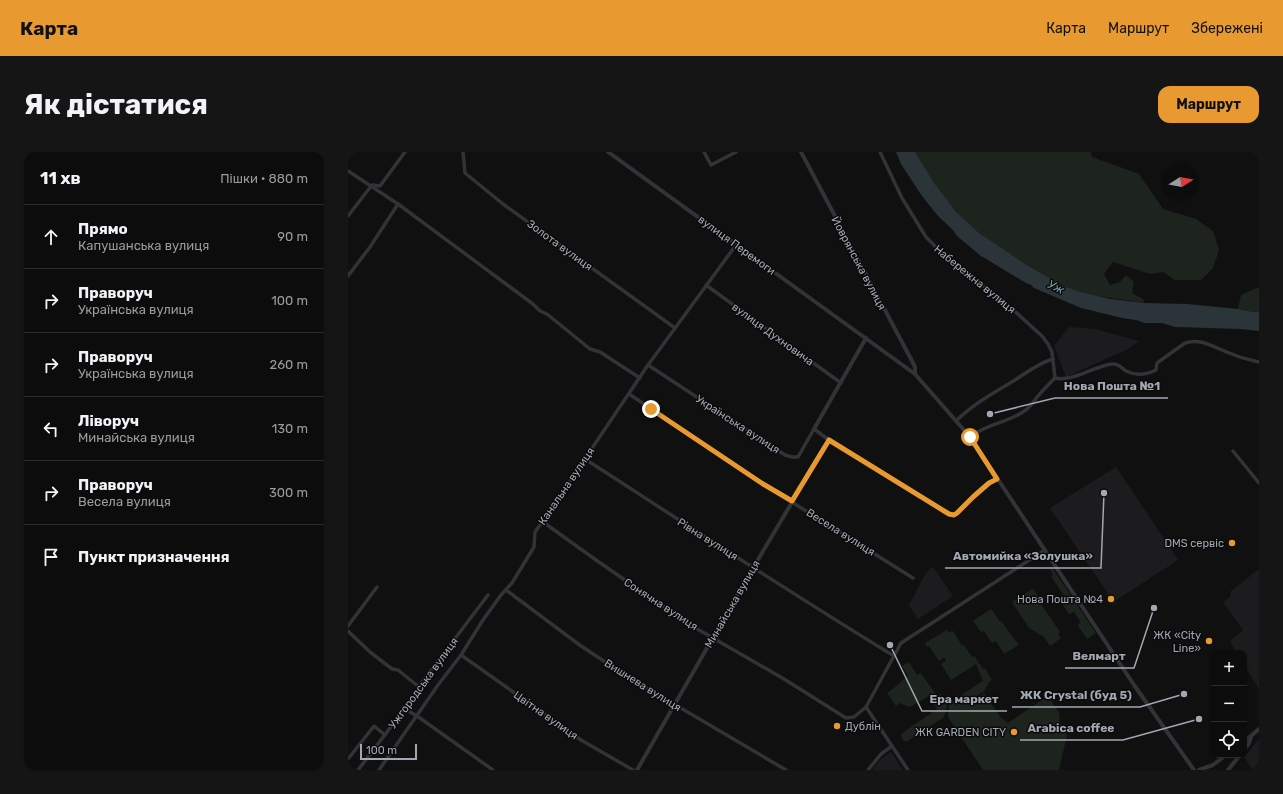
<!DOCTYPE html>
<html lang="uk">
<meta charset="utf-8">
<style>
body{margin:0;font-family:Rubik,sans-serif;background:#151516;color:#f1f3f6}
.controls{position:absolute;right:12px;bottom:12px;display:grid;overflow:hidden;border-radius:8px;box-shadow:0 1px 3px #0004}
.controls button{width:36px;height:36px;display:grid;place-items:center;padding:0;border:0;border-bottom:1px solid #2c2c2e;background:#0c0c0d;color:#f1f3f6;font:20px sans-serif}
.compass{position:absolute;left:815px;top:12px;width:36px;height:36px;border-radius:50%;background:#0c0c0d;box-shadow:0 1px 3px #0004;rotate:79deg}
.scale{position:absolute;left:12px;bottom:10px;width:57px;box-sizing:border-box;padding-left:4px;border:2px solid #a2a8b2;border-top:0;font-size:11px;line-height:14px;white-space:nowrap;color:#a2a8b2;-webkit-text-stroke:3px #0b0b0c;paint-order:stroke}
.stop{position:absolute;width:12px;height:12px;margin:-9px;border:3px solid #e89a31;border-radius:50%;background:#fff}
.stop.end{background:#e89a31;border-color:#fff;box-shadow:0 1px 4px #0008}
.list{margin:0;padding:0;list-style:none}
h2{display:flex;justify-content:space-between;align-items:center;height:52px;margin:0;padding:0 16px;font-size:17px}
h2 small{font-size:13px;font-weight:400;color:#9a9b9d}
.list li{display:grid;grid-template-columns:26px 1fr auto;gap:12px;align-items:center;box-sizing:border-box;height:64px;padding:0 16px;border-top:1px solid #2c2c2e}
.list b{display:block;font-size:15px;white-space:nowrap}
.list p{margin:0;font-size:13px;white-space:nowrap;color:#9a9b9d}
.list em{font-size:13px;font-style:normal;color:#9a9b9d}
.icon{flex:none;width:22px;height:22px;fill:none;stroke:currentColor;stroke-width:2;stroke-linecap:round;stroke-linejoin:round}
.map{position:relative;flex:none;width:911px;height:618px;overflow:hidden;border-radius:12px}
header{display:flex;align-items:center;gap:24px;box-sizing:border-box;height:56px;padding:0 20px;background:#e89a31;color:#111}
header strong{font-size:19px}
nav{display:flex;gap:22px;margin-inline-start:auto;font-size:14px}
.intro{display:flex;align-items:center;justify-content:space-between;box-sizing:border-box;height:96px;padding:0 24px}
h1{margin:0;font-size:28px}
.button{padding:10px 18px;border-radius:12px;background:#e89a31;color:#111;font-size:14px;font-weight:700}
main{display:flex;gap:24px;padding:0 24px}
aside{flex:1;background:#0c0c0d;border-radius:12px;box-shadow:0 1px 3px #0004}
.map>svg:first-child{display:block}
.built{fill:#1c1c1e}
.green{fill:#1d241d}
.water{fill:#2a3439}
.lines{fill:none;stroke-linecap:round;stroke-linejoin:round}
.minor{stroke:#313336;stroke-width:3.5}
.tertiary{stroke:#313336;stroke-width:4}
.route{stroke:#e89a31;stroke-width:5}
.poi-dot{fill:#e89a31;stroke:#0b0b0c;stroke-width:1.5}
.labels{text-anchor:middle;stroke-width:3;stroke-linejoin:round;paint-order:stroke}
.street-label{font-size:11px;fill:#a2a8b2;stroke:#0b0b0c}
.poi-label{font-size:11px;fill:#a2a8b2;stroke:#0b0b0c;text-anchor:end}
.water-label{font-size:12px;font-style:italic;fill:#7a99ac;stroke:#0b0b0c}
.leader{fill:none;stroke:#a2a8b2;stroke-width:1.5}
.callout-dot{fill:#a2a8b2;stroke:#0b0b0c;stroke-width:1.5}
.callout-label{font-size:12px;text-anchor:middle;font-weight:bold;fill:#a2a8b2;stroke:#0b0b0c;stroke-width:3;stroke-linejoin:round;paint-order:stroke}
</style>
<header>
<strong>Карта</strong>
<nav><a>Карта</a><a>Маршрут</a><a>Збережені</a></nav>
</header>
<div class="intro"><h1>Як дістатися</h1><a class="button">Маршрут</a></div>
<main>
<aside>
<h2>11 хв<small>Пішки · 880 m</small></h2>
<ul class="list">
<li><svg class="icon" aria-label="ahead" viewBox="0 0 24 24"><path d="M12 20V5M6 11l6-6 6 6"/></svg><div><b>Прямо</b><p>Капушанська вулиця</p></div><em>90 m</em></li>
<li><svg class="icon" aria-label="right" viewBox="0 0 24 24"><path d="M7 20v-9h11M14 6l5 5-5 5"/></svg><div><b>Праворуч</b><p>Українська вулиця</p></div><em>100 m</em></li>
<li><svg class="icon" aria-label="right" viewBox="0 0 24 24"><path d="M7 20v-9h11M14 6l5 5-5 5"/></svg><div><b>Праворуч</b><p>Українська вулиця</p></div><em>260 m</em></li>
<li><svg class="icon" aria-label="left" viewBox="0 0 24 24"><path d="M17 20v-9H6M10 6l-5 5 5 5"/></svg><div><b>Ліворуч</b><p>Минайська вулиця</p></div><em>130 m</em></li>
<li><svg class="icon" aria-label="right" viewBox="0 0 24 24"><path d="M7 20v-9h11M14 6l5 5-5 5"/></svg><div><b>Праворуч</b><p>Весела вулиця</p></div><em>300 m</em></li>
<li><svg class="icon" aria-label="arrive" viewBox="0 0 24 24"><path d="M6 21V4h12l-3 4 3 4H6"/></svg><div><b>Пункт призначення</b></div></li>
</ul>
</aside>
<div class="map">
<svg width="911" height="618" viewBox="0 0 911 618">
<rect width="100%" height="100%" fill="#101011"/>
<g class="built">
<polygon points="721,175 747,177 791,189 780,197 718,225 706,194"/>
<polygon points="768,315 830,408 767,449 768,451 765,453 763,450 765,449 702,356"/>
<polygon points="585,415 605,444 570,467 561,453 578,421"/>
<polygon points="911,417 911,537 896,512 896,501 889,501 882,489 895,478 875,450 883,444 882,440"/>
<polygon points="911,587 911,618 905,618 896,605"/>
<polygon points="543,600 555,618 524,618 532,608"/>
</g>
<g class="green">
<path d="M567 0H743L744 5 791 22 815 57 848 67 865 79 871 98 865 116 853 128H827L815 120 802 122 765 110 756 122 762 133 772 130 778 123 786 130 784 141 795 147 796 151C775 147 753 146 733 140 707 132 683 116 661 101 642 89 623 77 608 60 592 42 580 20 567 0Z"/>
<polygon points="911,135 911,160 905,160 890,157 893,143"/>
<polygon points="703,414 748,481 739,487 730,474 732,469 726,460 721,462 711,448 716,444 703,424 705,423 701,416"/>
<polygon points="684,437 685,437 693,448 691,449 712,480 710,482 713,486 702,494 696,485 681,476 664,450"/>
<polygon points="643,457 652,470 653,469 671,493 656,502 648,489 644,491 636,479 633,480 625,469"/>
<polygon points="599,478 601,481 605,479 614,494 616,493 624,505 626,504 635,517 637,516 644,528 641,530 637,538 620,551 607,547 635,529 628,512 603,528 593,512 598,509 596,505 591,509 581,494 579,495 577,491"/>
<path d="M561 510 569 523 573 521 589 544 592 542 599 554 596 565 558 590 554 587 553 582 589 557 581 544 562 555 551 551 548 554 539 541C547 536 552 530 560 524L554 514Z"/>
<polygon points="636,541 653,566 660,571 700,544 712,562 711,563 712,567 711,569 719,583 711,618 635,618 600,565 601,553 605,549 621,552"/>
</g>
<polygon class="water" points="548,0 567,0 587,32 608,60 631,81 679,113 713,133 733,140 762,147 796,151 839,152 890,157 905,160 911,160 911,179 892,177 827,175 814,171 797,171 788,168 774,166 733,156 686,136 683,133 678,131 633,104 609,84 605,78 590,64 574,44 553,12"/>
<g class="lines">
<g class="minor">
<polyline points="115,0 117,21 155,52 327,176"/>
<polyline points="356,0 363,13 388,0"/>
<polyline points="532,0 554,46 578,85 606,113 652,146 694,184 700,192 704,200 707,226"/>
<polyline points="0,19 50,52 185,152 192,159 199,162 242,197 252,200 292,226"/>
<polyline points="0,64 24,33 32,34 57,0"/>
<polyline points="0,124 22,95 50,52"/>
<polyline points="358,133 493,231"/>
<polyline points="300,213 437,303 444,305 450,305 466,277"/>
<polyline points="281,242 415,332 565,426"/>
<path d="M608 269C625 252 647 240 667 228 679 220 691 211 705 207"/>
<path d="M622 285C638 272 658 271 675 260 682 256 685 250 690 244 695 238 701 232 707 226 725 230 746 214 764 212 770 211 774 216 778 219 788 224 798 223 808 218L809 211 837 191C853 185 869 197 884 202 893 206 902 208 911 210"/>
<polyline points="481,288 601,362 606,363 609,361 625,345 641,331 649,327"/>
<polyline points="885,299 911,331"/>
<path d="M237 307C339 373 441 440 546 504"/>
<polyline points="195,370 248,408 339,471 436,527 498,566 506,565 518,555 553,491 697,398"/>
<polyline points="158,438 233,494 280,525 438,618"/>
<polyline points="0,474 29,435"/>
<polyline points="0,479 22,500 44,517 50,518 71,535"/>
<polyline points="113,503 233,588 285,618"/>
<polyline points="518,555 560,618"/>
<polyline points="57,557 69,564 145,618"/>
<polyline points="0,607 26,574 37,583"/>
<polyline points="10,618 71,538 71,535 74,530 140,443"/>
<polyline points="31,618 90,533 113,503 135,468 153,443 164,431 186,395 187,380 209,349 226,323 300,213 388,93"/>
<polyline points="520,618 533,602 544,594"/>
</g>
<g class="tertiary">
<polyline points="260,0 567,222 622,285 786,533 846,618"/>
<polyline points="453,0 563,207 567,215 567,222"/>
<polyline points="896,590 911,577"/>
<polyline points="896,598 901,591 903,585"/>
<polyline points="289,618 405,416 481,288 466,277 518,186"/>
<polyline points="851,618 865,613 878,603"/>
<polyline points="880,618 892,603"/>
</g>
</g>
<g class="lines">
<polyline class="route" points="303,257 415,332 444,349 481,288 601,362 606,363 609,361 625,345 641,331 649,327 622,285"/>
</g>
<g class="poi-dot">
<circle cx="884" cy="391" r="4"/>
<circle cx="763" cy="447" r="4"/>
<circle cx="861" cy="489" r="4"/>
<circle cx="489" cy="574" r="4"/>
<circle cx="666" cy="580" r="4"/>
</g>
<g class="labels">
<g class="street-label">
<text transform="translate(212 93) rotate(36)" y="4">Золота вулиця</text>
<text transform="translate(389 93) rotate(36)" y="4">вулиця Перемоги</text>
<text transform="translate(511 111) rotate(62)" y="4">Йоврянська вулиця</text>
<text transform="translate(627 127) rotate(39)" y="4">Набережна вулиця</text>
<text transform="translate(425 182) rotate(36)" y="4">вулиця Духновича</text>
<text transform="translate(390 272) rotate(33)" y="4">Українська вулиця</text>
<text transform="translate(218 334) rotate(-56)" y="4">Канальна вулиця</text>
<text transform="translate(493 380) rotate(32)" y="4">Весела вулиця</text>
<text transform="translate(360 387) rotate(32)" y="4">Рівна вулиця</text>
<text transform="translate(313 452) rotate(33)" y="4">Сонячна вулиця</text>
<text transform="translate(384 452) rotate(-60)" y="4">Минайська вулиця</text>
<text transform="translate(75 531) rotate(-54)" y="4">Ужгородська вулиця</text>
<text transform="translate(295 533) rotate(32)" y="4">Вишнева вулиця</text>
<text transform="translate(198 563) rotate(35)" y="4">Цвітна вулиця</text>
</g>
<g class="poi-label">
<text x="876" y="395">DMS сервіс</text>
<text x="755" y="451">Нова Пошта №4</text>
<text x="853" y="487">ЖК «City<tspan x="853" dy="13">Line»</tspan></text>
<text x="497" y="578" text-anchor="start">Дублін</text>
<text x="658" y="584">ЖК GARDEN CITY</text>
</g>
<g class="water-label">
<text transform="translate(708 135) rotate(26)" y="4">Уж</text>
</g>
</g>
<path class="leader" d="M642 262L707 246H820M756 341L753 416H597M806 456L786 516H717M836 542L792 555H664M542 493L574 559H659M851 567L775 588H672"/>
<g class="callout-dot">
<circle cx="642" cy="262" r="4"/>
<circle cx="756" cy="341" r="4"/>
<circle cx="806" cy="456" r="4"/>
<circle cx="836" cy="542" r="4"/>
<circle cx="542" cy="493" r="4"/>
<circle cx="851" cy="567" r="4"/>
</g>
<g class="callout-label">
<text x="764" y="238">Нова Пошта №1</text>
<text x="675" y="408">Автомийка «Золушка»</text>
<text x="751" y="508">Велмарт</text>
<text x="728" y="547">ЖК Crystal (буд 5)</text>
<text x="616" y="551">Ера маркет</text>
<text x="723" y="580">Arabica coffee</text>
</g>
</svg>
<div class="controls">
<button>+</button>
<button>−</button>
<button><svg class="icon" aria-label="locate" viewBox="0 0 24 24"><circle cx="12" cy="12" r="6"/><path d="M12 2v4M12 18v4M2 12h4M18 12h4"/></svg></button>
</div>
<svg class="compass" viewBox="-18 -18 36 36"><path d="M0-13l5 13h-10z" fill="#e53935"/><path d="M0 13l5-13h-10z" fill="#9a9b9d"/></svg>
<div class="scale">100 m</div>
<div class="stop" style="left:622px;top:285px"></div>
<div class="stop end" style="left:303px;top:257px"></div>
</div>
</main>
